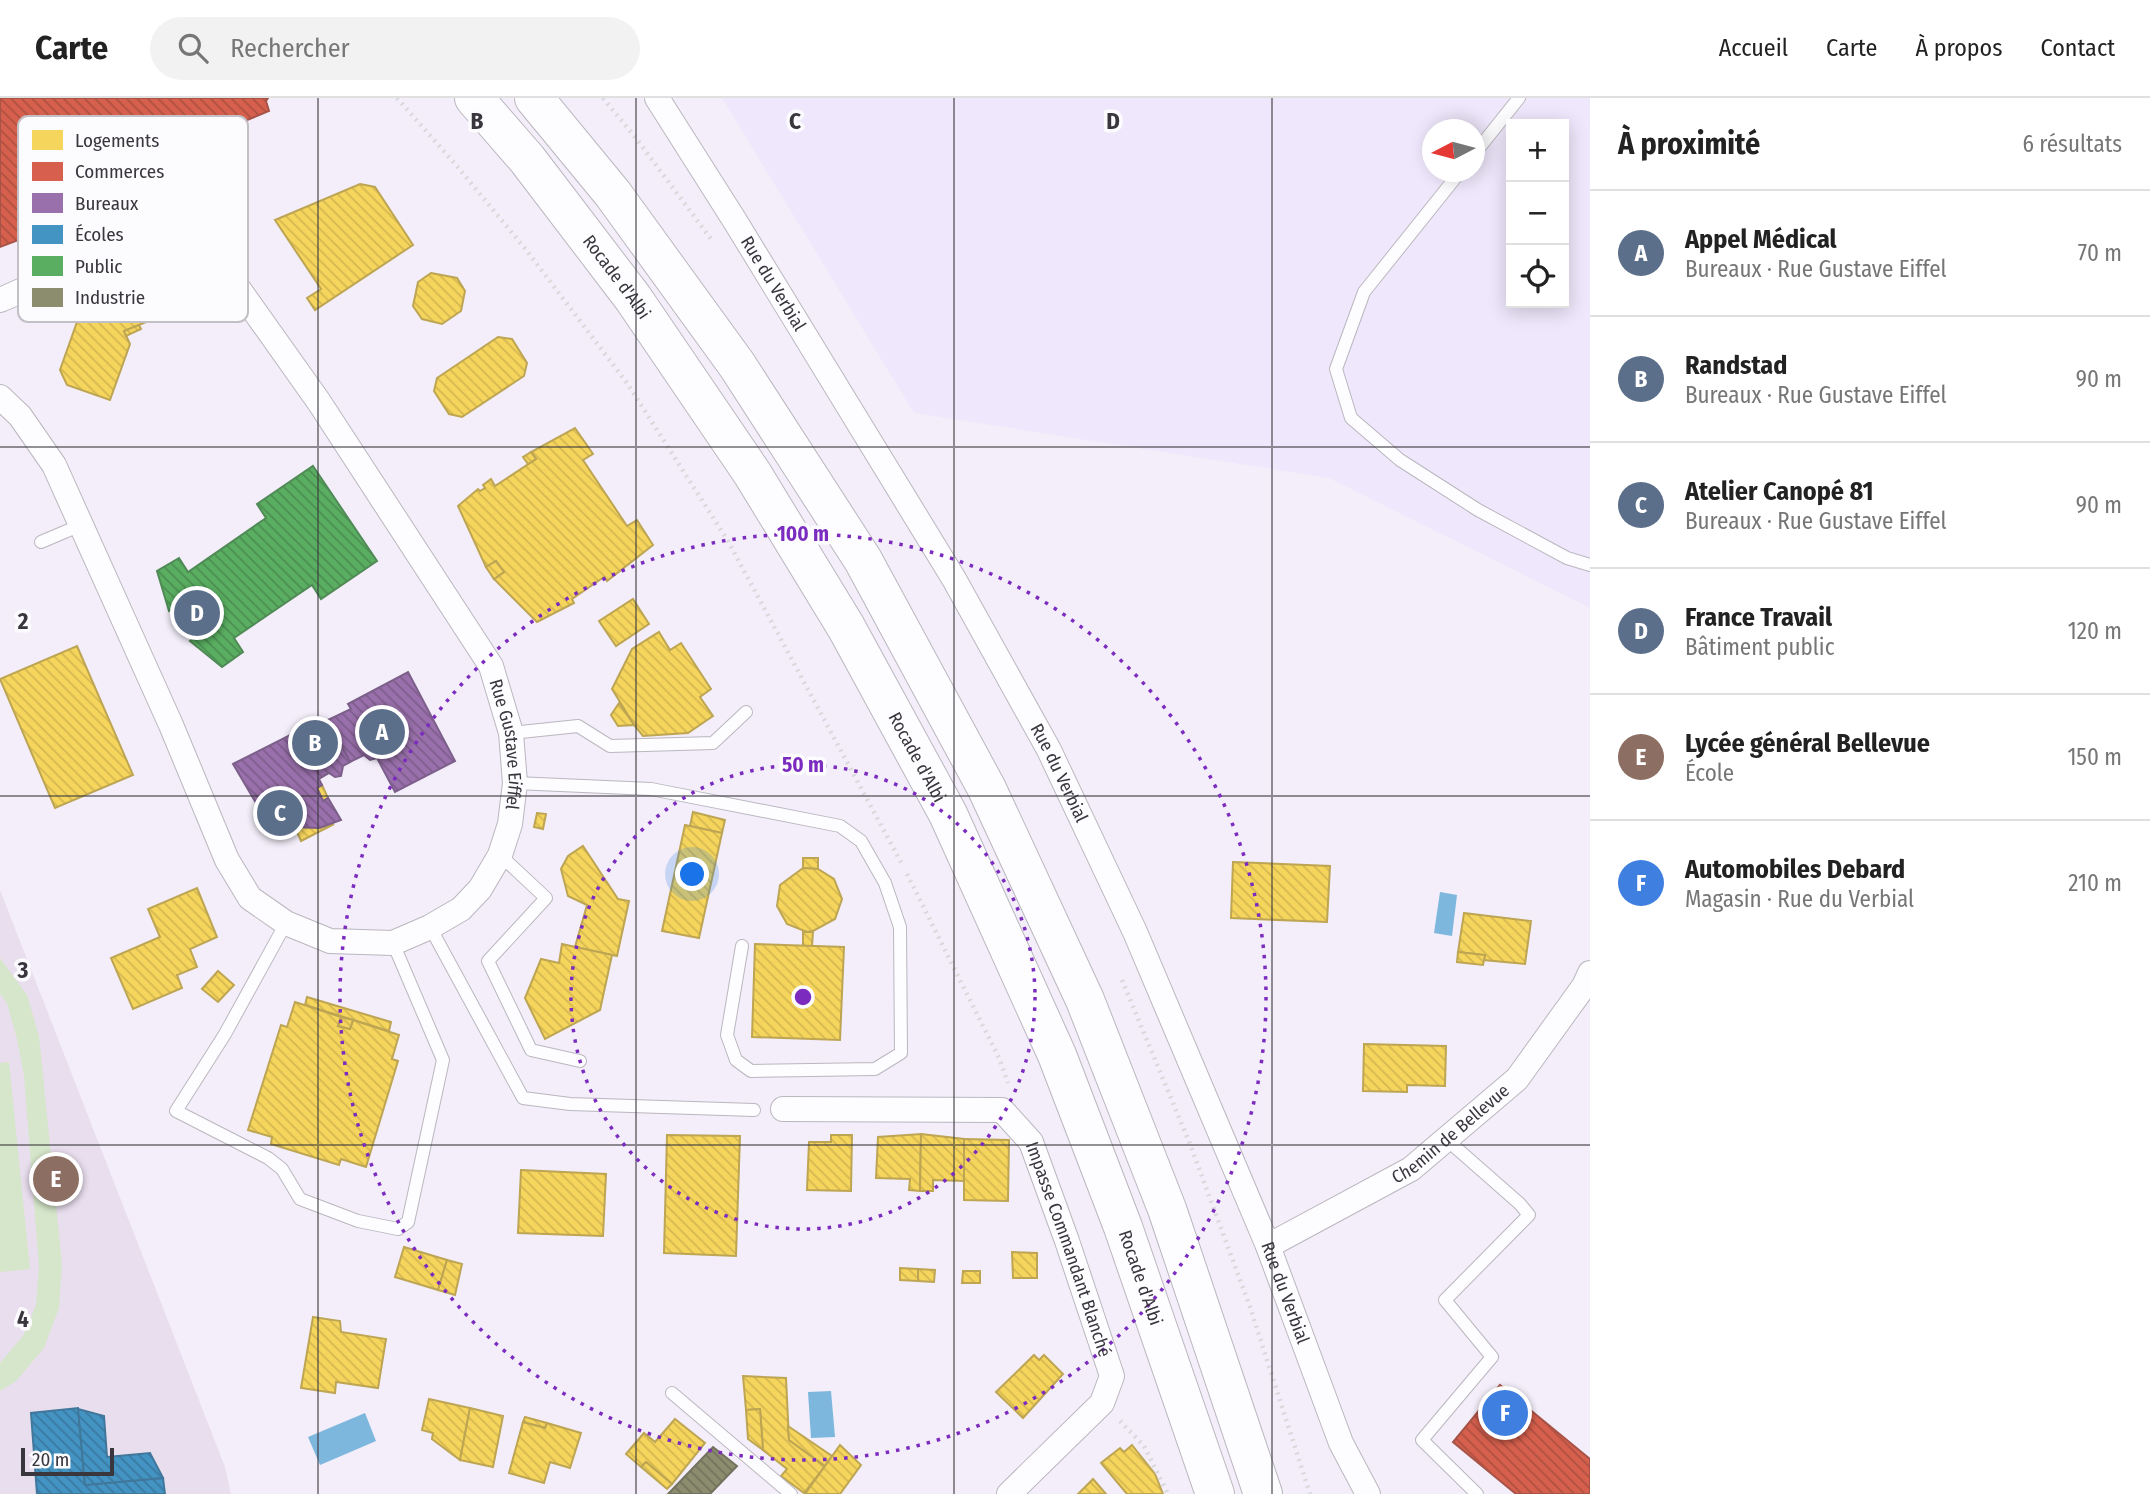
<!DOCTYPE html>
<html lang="fr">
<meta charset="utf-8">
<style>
body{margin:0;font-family:"Fira Sans Condensed",sans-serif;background:#f2f2f2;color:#222}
.controls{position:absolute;right:21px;top:21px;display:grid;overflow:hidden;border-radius:0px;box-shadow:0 4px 18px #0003}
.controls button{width:63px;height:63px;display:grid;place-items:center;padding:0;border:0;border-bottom:2px solid #e0e0e0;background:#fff;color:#222;font:35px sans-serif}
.compass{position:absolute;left:1422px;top:21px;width:63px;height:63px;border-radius:50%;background:#fff;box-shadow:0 4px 18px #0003;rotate:264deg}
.scale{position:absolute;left:21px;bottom:18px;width:93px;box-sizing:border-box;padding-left:7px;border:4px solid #39363d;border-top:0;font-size:19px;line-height:24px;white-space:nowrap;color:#39363d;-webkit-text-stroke:5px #fcfbfe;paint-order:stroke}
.you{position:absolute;left:693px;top:777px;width:24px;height:24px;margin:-18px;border:5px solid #fff;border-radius:50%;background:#1a73e8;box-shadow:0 0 0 10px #1a73e833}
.badge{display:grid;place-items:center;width:46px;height:46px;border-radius:50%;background:#7a767f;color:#fff;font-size:23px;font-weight:700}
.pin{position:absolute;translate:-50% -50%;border:4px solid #fff;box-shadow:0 2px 7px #0006}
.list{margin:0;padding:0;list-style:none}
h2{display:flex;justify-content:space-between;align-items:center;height:91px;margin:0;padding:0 28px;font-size:30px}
h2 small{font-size:23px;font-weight:400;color:#767676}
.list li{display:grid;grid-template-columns:46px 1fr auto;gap:21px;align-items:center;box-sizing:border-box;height:126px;padding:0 28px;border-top:2px solid #e0e0e0}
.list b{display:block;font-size:26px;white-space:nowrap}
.list p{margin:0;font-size:23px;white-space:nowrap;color:#767676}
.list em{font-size:23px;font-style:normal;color:#767676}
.icon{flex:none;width:38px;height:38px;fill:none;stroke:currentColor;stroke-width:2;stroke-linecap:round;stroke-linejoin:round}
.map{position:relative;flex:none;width:1590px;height:1396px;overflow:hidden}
header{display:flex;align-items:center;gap:42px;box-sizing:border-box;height:98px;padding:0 35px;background:#fff;border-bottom:2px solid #e0e0e0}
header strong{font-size:33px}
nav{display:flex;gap:38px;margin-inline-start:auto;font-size:24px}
.search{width:490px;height:63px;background:#f2f2f2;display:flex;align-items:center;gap:18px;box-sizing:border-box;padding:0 24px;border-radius:38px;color:#767676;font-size:26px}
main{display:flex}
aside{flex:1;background:#fff}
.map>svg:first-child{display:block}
.education{fill:#e9deee}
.built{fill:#efe7fb;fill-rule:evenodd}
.green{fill:#d5e6ca}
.water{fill:#7db7de}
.homes{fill:url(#homes-back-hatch);stroke:#bda553;stroke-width:2}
.shops{fill:url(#shops-back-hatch);stroke:#a75348;stroke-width:2}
.offices{fill:url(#offices-back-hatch);stroke:#7c5f8a;stroke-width:2}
.schools{fill:url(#schools-back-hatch);stroke:#40779b;stroke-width:2}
.public{fill:url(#public-back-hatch);stroke:#508a56;stroke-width:2}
.industry{fill:url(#industry-back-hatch);stroke:#73725f;stroke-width:2}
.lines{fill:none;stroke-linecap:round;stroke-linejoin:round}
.lane-casing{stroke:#bab7bf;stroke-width:14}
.street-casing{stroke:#bab7bf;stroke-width:26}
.highway-casing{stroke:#bab7bf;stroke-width:40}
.path{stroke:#d9d8da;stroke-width:4.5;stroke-dasharray:2 5;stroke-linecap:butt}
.lane{stroke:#fdfcfe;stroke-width:12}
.street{stroke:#fdfcfe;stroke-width:24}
.highway{stroke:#fdfcfe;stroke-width:38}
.grid{fill:none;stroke:#39363d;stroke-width:2;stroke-opacity:0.55}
.ring{fill:none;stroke:#7b2cbf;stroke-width:3.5;stroke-dasharray:3.5 7}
.labels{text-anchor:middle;stroke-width:7;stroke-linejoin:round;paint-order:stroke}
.street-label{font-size:18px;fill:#39363d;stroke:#fcfbfe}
.key{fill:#fcfbfe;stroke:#c2c0c4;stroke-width:2}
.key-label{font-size:19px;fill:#39363d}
.grid-label{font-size:23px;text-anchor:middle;font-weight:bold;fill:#39363d;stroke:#fcfbfe;stroke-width:7;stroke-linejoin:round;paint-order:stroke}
.centre{fill:#7b2cbf;stroke:#fcfbfe;stroke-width:3.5}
.ring-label{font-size:21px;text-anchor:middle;font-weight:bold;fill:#7b2cbf;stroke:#fcfbfe;stroke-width:7;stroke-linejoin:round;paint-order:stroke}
</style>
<header>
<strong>Carte</strong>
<div class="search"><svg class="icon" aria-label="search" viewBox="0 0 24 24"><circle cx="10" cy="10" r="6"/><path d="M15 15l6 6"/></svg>Rechercher</div>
<nav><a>Accueil</a><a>Carte</a><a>À propos</a><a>Contact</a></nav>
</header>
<main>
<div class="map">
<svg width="1590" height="1396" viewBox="0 0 1590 1396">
<defs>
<pattern id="homes-back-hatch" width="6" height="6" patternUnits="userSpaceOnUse" patternTransform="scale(1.75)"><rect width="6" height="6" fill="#f6d55c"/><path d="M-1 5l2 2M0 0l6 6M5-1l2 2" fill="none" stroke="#d4b751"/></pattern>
<pattern id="shops-back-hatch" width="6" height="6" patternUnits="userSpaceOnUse" patternTransform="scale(1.75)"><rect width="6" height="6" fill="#d6604d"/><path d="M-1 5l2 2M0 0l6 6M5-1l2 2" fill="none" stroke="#af5041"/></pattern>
<pattern id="offices-back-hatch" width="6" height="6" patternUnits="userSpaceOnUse" patternTransform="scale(1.75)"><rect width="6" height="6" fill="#9970ab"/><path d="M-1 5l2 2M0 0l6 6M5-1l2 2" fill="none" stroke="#7e5d8c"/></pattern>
<pattern id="schools-back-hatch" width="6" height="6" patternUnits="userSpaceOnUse" patternTransform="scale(1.75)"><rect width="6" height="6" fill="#4393c3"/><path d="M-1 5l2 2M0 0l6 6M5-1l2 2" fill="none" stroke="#3979a0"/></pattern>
<pattern id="public-back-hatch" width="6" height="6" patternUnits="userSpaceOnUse" patternTransform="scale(1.75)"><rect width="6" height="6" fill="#5aae61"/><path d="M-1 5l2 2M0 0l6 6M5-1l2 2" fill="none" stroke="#4b8e51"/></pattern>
<pattern id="industry-back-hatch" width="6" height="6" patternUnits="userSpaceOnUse" patternTransform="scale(1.75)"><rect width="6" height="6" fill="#8c8c6e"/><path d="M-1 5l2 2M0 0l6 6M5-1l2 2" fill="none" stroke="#73735c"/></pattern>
</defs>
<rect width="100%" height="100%" fill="#f3eef9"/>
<polygon class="education" points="0,792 225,1369 231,1396 0,1396"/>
<path class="built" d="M722 0H1590V510L1329 380 914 315ZM1511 26H1564V205H1511ZM1433 32H1475V74H1433Z"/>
<g class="green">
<polygon points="0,860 27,897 39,938 62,1167 59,1210 44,1250 16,1283 0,1293 0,1265 23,1238 36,1207 39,1169 24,978 17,941 7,905 0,896"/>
<polygon points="9,964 30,1171 0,1174 0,965"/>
</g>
<g class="water">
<polygon points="1440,794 1457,797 1452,838 1434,835"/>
<polygon points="831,1293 835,1339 811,1340 808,1294"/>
<polygon points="365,1315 376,1343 320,1367 308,1339"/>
</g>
<g class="homes">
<polygon points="360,86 375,89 413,147 315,212 307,200 321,191 275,122"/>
<polygon points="431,175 457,180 465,193 461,213 442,226 422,221 413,208 418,184"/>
<polygon points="147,182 161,218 124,233 130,246 110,302 67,287 60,272 77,224 87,219 83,208"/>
<polygon points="139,227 141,231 126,238 124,233"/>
<polygon points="498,239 512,241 527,265 524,278 462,319 449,316 434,293 437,280"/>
<polygon points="575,330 593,356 583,362 627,428 637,422 653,447 607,483 604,479 572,501 574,505 537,524 494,481 504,474 496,463 486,469 458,408 478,391 480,393 485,390 483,387 491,381 495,388 536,361 531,354"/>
<polygon points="531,354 536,361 528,366 523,359"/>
<polygon points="496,463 504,474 494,481 486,469"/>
<polygon points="633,501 649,526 616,548 599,523"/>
<polygon points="659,534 670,552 681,545 711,591 700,599 713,618 688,635 643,638 634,627 612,591 632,551"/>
<polygon points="77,548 133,677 55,710 0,581"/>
<polygon points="619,605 634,627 618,628 611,617"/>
<polygon points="322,687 328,700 323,703 317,690"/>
<polygon points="693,714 725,722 722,735 690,728"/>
<polygon points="537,715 546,716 543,731 534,729"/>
<polygon points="334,726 301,743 295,729 319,730"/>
<polygon points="685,727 722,735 699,840 662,833"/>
<polygon points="583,748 618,801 629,803 617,858 575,849 587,807 568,798 561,771 568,758"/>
<polygon points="803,760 818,760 818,771 803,770"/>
<polygon points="1233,764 1330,768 1327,824 1231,820"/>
<polygon points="803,770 818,771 834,781 842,801 835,821 813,833 807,834 787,826 777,808 780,787"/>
<polygon points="197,790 217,839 190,851 197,869 177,877 182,890 133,911 111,860 160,839 148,811"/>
<polygon points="1464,815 1531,823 1525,866 1484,862 1485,857 1458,854"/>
<polygon points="803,834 813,834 812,848 803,848"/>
<polygon points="562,846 612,857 600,912 545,941 525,900 541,861 559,865"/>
<polygon points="755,846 844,849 840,942 752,939"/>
<polygon points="1458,854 1485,857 1483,867 1457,864"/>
<polygon points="218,873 234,887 218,904 202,891"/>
<polygon points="307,899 391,924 389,933 305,907"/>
<polygon points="295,904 341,919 338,928 350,931 353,922 399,937 392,961 398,963 366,1069 341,1061 339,1067 271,1046 272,1039 248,1032 281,927 287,929"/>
<polygon points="341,919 353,922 350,931 338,928"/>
<polygon points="1364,946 1446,948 1445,988 1407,987 1407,994 1363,993"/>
<polygon points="921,1036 920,1093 909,1092 910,1081 876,1080 878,1039"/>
<polygon points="921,1036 964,1041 964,1083 933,1082 933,1093 920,1093"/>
<polygon points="667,1037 740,1038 736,1158 664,1155"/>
<polygon points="831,1037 852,1037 851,1093 807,1092 809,1044 831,1044"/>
<polygon points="964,1041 1009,1042 1008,1103 964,1102"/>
<polygon points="521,1072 606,1076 603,1138 518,1135"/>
<polygon points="404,1149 447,1162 438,1192 395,1179"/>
<polygon points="1012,1154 1037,1155 1037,1180 1013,1180"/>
<polygon points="447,1162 462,1166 455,1197 438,1192"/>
<polygon points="900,1170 918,1171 918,1183 900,1182"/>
<polygon points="918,1171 935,1172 934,1184 918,1183"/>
<polygon points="963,1173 980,1173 980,1185 962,1185"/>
<polygon points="313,1219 340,1223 341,1234 386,1241 378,1290 336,1284 335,1295 301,1290"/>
<polygon points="1034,1257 1039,1262 1044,1257 1063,1276 1023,1320 996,1294"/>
<polygon points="743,1278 786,1280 789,1342 825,1368 804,1395 781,1378 787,1371 763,1352 760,1311 746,1312"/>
<polygon points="429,1301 470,1310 460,1362 432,1341 433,1335 422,1332"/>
<polygon points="470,1310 503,1318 493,1369 460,1362"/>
<polygon points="760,1311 763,1352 748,1341 746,1312"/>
<polygon points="525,1319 547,1325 545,1330 523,1324"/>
<polygon points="675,1321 705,1345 672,1386 646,1364 641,1369 626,1356 644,1335 655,1344"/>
<polygon points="523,1324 545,1330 547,1325 581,1335 570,1370 550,1364 544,1385 509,1375"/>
<polygon points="788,1328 832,1358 825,1368 789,1342"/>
<polygon points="840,1347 861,1367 840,1396 805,1396"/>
<polygon points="1132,1347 1155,1376 1163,1396 1127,1396 1101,1365 1120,1350 1124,1354"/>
<polygon points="646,1364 672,1386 667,1391 641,1369"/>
<polygon points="1093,1381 1106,1396 1078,1396"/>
</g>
<g class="shops">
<polygon points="0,0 268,0 266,3 269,13 113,77 122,103 0,149"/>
<polygon points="1500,1287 1590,1361 1590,1396 1516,1396 1453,1344"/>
</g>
<g class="offices">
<polygon points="408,574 455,663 395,694 377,660 370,662 364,657 350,664 328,622 351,611 348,606"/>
<polygon points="318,622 321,626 328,622 350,664 343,668 341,678 335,679 329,675 319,681 322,687 317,690 323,703 328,700 341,722 319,730 295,729 278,723 259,710 233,666 294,635 296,639"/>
</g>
<g class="schools">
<polygon points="78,1310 85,1387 163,1380 165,1396 37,1396 31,1315"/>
<polygon points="78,1311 104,1318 107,1359 150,1355 163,1380 85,1387"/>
</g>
<polygon class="public" points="313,368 377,463 321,501 312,487 234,540 243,554 222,569 190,543 199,536 179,507 169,513 157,473 179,460 188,474 266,420 257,406"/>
<polygon class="industry" points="713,1349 737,1368 710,1396 668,1396"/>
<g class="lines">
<defs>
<g id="lane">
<polyline points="1475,55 1519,0"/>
<polyline points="1460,74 1364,194 1336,271 1351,320 1400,362 1478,412 1567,460 1590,467"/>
<polyline points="41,444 81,427"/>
<polyline points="511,635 578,628 610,648 713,645 746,614"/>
<polyline points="515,685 651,691 840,728 861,743 885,785 900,829 901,955 875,971 751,973 736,962 727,937 742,848"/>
<polyline points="500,757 546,800 488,863 531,952 580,963"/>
<polyline points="286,825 225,936 176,1013 268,1060 282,1071 300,1101 358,1123 398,1131 408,1124 443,962 393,845"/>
<polyline points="430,829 523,1000 570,1006 754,1012"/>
<polyline points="1446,1041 1520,1106 1529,1117 1445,1202 1492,1259 1422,1342 1477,1396"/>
<polyline points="672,1295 791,1396"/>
</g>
<g id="street">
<path id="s1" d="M657 0 735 123 954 481 1049 652 1135 834 1268 1148 1341 1345 1368 1396"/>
<path id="s2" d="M0 202C48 182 111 147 162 142 181 141 198 148 214 156L319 304 491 568 511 635 515 685 510 726 500 757 480 791 461 811 430 829 393 845 330 843 286 825 250 800 227 762 171 627 54 367 20 318 0 299"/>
<path id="s3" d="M783 1011 1002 1012 1031 1044 1067 1143 1112 1278 1102 1305 1009 1396"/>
<path id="s4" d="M1268 1148 1411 1071 1517 981 1584 888 1590 875"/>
</g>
<g id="highway">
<path id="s5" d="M474 0 527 61 633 200 752 375 846 529 948 716 1057 957 1123 1129 1215 1396"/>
<polyline points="534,0 613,96 737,267 863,462 987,691 1085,902 1167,1111 1263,1396"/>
</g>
</defs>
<use href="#lane" class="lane-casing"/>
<use href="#street" class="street-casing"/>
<use href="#highway" class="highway-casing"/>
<g class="path">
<polyline points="397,0 456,67 527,153 627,285 728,443 903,768"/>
<polyline points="603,0 635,39 711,141"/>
<polyline points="907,776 999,960 1008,985"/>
<polyline points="1122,882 1190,1046 1250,1209 1310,1396"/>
<polyline points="1120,1323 1144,1348 1168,1396"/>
</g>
<use href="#lane" class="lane"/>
<use href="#street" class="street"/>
<use href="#highway" class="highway"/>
</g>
<path class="grid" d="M318 0V1396M636 0V1396M954 0V1396M1272 0V1396M0 349H1590M0 698H1590M0 1047H1590"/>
<g class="ring">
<circle cx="803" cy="899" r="232"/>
<circle cx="803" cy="899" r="463"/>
</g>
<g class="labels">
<g class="street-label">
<text dy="6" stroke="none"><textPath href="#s5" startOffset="229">Rocade d'Albi</textPath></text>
<text dy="6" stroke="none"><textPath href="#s1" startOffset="219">Rue du Verbial</textPath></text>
<text dy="6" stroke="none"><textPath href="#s2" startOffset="805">Rue Gustave Eiffel</textPath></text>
<text dy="6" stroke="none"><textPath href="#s5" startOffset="796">Rocade d'Albi</textPath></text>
<text dy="6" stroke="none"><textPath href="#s1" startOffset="786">Rue du Verbial</textPath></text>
<text dy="6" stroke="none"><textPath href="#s4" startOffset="215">Chemin de Bellevue</textPath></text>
<text dy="6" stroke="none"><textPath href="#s3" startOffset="376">Impasse Commandant Blanché</textPath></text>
<text dy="6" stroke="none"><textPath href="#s5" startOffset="1363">Rocade d'Albi</textPath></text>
<text dy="6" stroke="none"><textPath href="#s1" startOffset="1353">Rue du Verbial</textPath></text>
</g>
</g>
<rect x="18" y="18" width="230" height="206" rx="10" class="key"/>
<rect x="32" y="32" width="31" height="20" fill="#f6d55c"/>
<rect x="32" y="64" width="31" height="19" fill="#d6604d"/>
<rect x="32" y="95" width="31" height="20" fill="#9970ab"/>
<rect x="32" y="127" width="31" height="19" fill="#4393c3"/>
<rect x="32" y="158" width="31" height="20" fill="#5aae61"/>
<rect x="32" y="190" width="31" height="19" fill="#8c8c6e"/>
<g class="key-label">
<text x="75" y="49">Logements</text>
<text x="75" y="80">Commerces</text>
<text x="75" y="112">Bureaux</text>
<text x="75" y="143">Écoles</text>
<text x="75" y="175">Public</text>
<text x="75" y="206">Industrie</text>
</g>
<g class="grid-label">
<text x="477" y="31">B</text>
<text x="795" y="31">C</text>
<text x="1113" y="31">D</text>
<text x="23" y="531">2</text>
<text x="23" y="880">3</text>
<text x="23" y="1229">4</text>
</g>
<circle cx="803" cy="899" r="10" class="centre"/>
<g class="ring-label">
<text x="803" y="443">100 m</text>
<text x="803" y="674">50 m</text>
</g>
</svg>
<div class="controls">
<button>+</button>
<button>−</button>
<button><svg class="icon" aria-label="locate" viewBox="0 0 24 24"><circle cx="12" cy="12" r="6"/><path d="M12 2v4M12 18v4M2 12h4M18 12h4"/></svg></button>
</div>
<svg class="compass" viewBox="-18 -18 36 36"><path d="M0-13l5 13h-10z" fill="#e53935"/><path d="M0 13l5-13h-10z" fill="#767676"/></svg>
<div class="scale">20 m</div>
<div class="you"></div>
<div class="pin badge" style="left:382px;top:634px;background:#5c6f8a">A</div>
<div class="pin badge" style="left:315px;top:645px;background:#5c6f8a">B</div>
<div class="pin badge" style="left:280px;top:715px;background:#5c6f8a">C</div>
<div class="pin badge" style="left:197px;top:515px;background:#5c6f8a">D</div>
<div class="pin badge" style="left:56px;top:1081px;background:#8d6e63">E</div>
<div class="pin badge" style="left:1505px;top:1315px;background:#3f7fe0">F</div>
</div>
<aside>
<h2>À proximité<small>6 résultats</small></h2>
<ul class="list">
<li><span class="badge" style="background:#5c6f8a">A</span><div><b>Appel Médical</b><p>Bureaux · Rue Gustave Eiffel</p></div><em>70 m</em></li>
<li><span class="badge" style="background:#5c6f8a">B</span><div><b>Randstad</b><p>Bureaux · Rue Gustave Eiffel</p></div><em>90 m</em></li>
<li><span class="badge" style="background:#5c6f8a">C</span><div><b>Atelier Canopé 81</b><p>Bureaux · Rue Gustave Eiffel</p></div><em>90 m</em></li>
<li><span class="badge" style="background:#5c6f8a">D</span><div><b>France Travail</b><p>Bâtiment public</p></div><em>120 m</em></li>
<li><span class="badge" style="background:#8d6e63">E</span><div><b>Lycée général Bellevue</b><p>École</p></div><em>150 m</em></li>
<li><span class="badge" style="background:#3f7fe0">F</span><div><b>Automobiles Debard</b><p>Magasin · Rue du Verbial</p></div><em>210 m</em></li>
</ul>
</aside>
</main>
